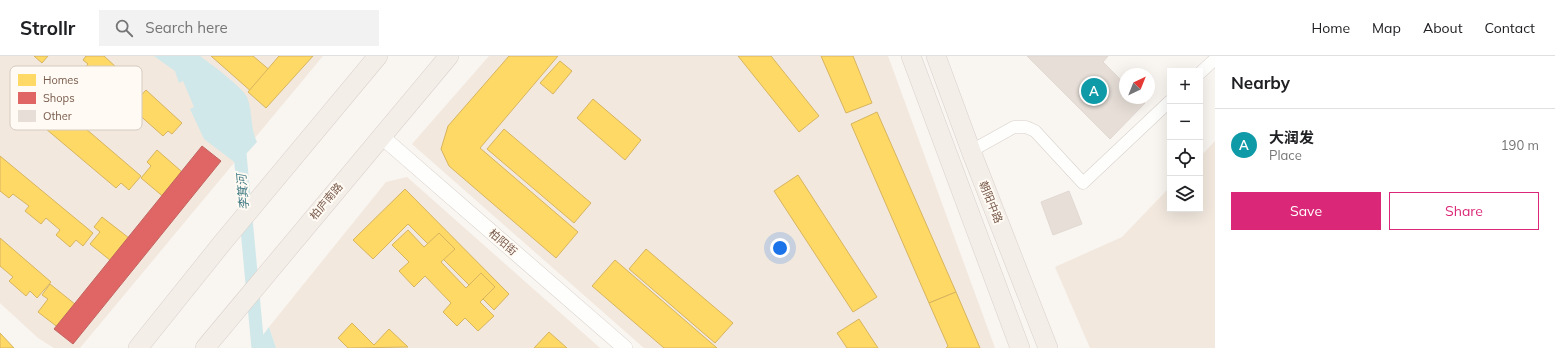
<!DOCTYPE html>
<meta charset="utf-8">
<style>
body{margin:0;font-family:Mulish,"Noto Sans SC",sans-serif;background:#f2f2f2;color:#202124}
.controls{position:absolute;right:12px;top:12px;display:grid;overflow:hidden;border-radius:0px;box-shadow:0 4px 16px #0002}
.controls button{width:36px;height:36px;display:grid;place-items:center;padding:0;border:0;border-bottom:1px solid #e0e0e0;background:#fff;color:#202124;font:20px sans-serif}
.compass{position:absolute;left:1119px;top:12px;width:36px;height:36px;border-radius:50%;background:#fff;box-shadow:0 4px 16px #0002;rotate:43deg}
.you{position:absolute;left:780px;top:192px;width:14px;height:14px;margin:-10px;border:3px solid #fff;border-radius:50%;background:#1a73e8;box-shadow:0 0 0 6px #1a73e833}
.badge{display:grid;place-items:center;width:26px;height:26px;border-radius:50%;background:#db2777;color:#fff;font-size:13px;font-weight:700}
.pin{position:absolute;translate:-50% -50%;border:2px solid #fff;box-shadow:0 1px 4px #0006}
.list{margin:0;padding:0;list-style:none}
h2{display:flex;justify-content:space-between;align-items:center;height:52px;margin:0;padding:0 16px;font-size:17px}
h2 small{font-size:13px;font-weight:400;color:#757577}
.list li{display:grid;grid-template-columns:26px 1fr auto;gap:12px;align-items:center;box-sizing:border-box;height:72px;padding:0 16px;border-top:1px solid #e0e0e0}
.list b{display:block;font-size:15px;white-space:nowrap}
.list p{margin:0;font-size:13px;white-space:nowrap;color:#757577}
.list em{font-size:13px;font-style:normal;color:#757577}
.actions{display:flex;gap:8px;padding:12px 16px}
.actions a{flex:1;padding:9px 0;border:1px solid #db2777;border-radius:0px;text-align:center;font-size:14px;color:#db2777}
.actions .main{background:#db2777;color:#fff}
.icon{flex:none;width:22px;height:22px;fill:none;stroke:currentColor;stroke-width:2;stroke-linecap:round;stroke-linejoin:round}
.map{position:relative;flex:none;width:1215px;height:292px;overflow:hidden}
header{display:flex;align-items:center;gap:24px;box-sizing:border-box;height:56px;padding:0 20px;background:#fff;border-bottom:1px solid #e0e0e0}
header strong{font-size:19px}
nav{display:flex;gap:22px;margin-inline-start:auto;font-size:14px}
.search{width:280px;height:36px;background:#f2f2f2;display:flex;align-items:center;gap:10px;box-sizing:border-box;padding:0 14px;border-radius:0px;color:#757577;font-size:15px}
main{display:flex}
aside{flex:1;background:#fff}
.map>svg:first-child{display:block}
.residential{fill:#f2e8de}
.water{fill:#d0e8ea}
.homes{fill:#ffd966;stroke:#d7b45e}
.shops{fill:#e06666;stroke:#c1635e}
.lines{fill:none;stroke-linecap:round;stroke-linejoin:round}
.canal{stroke:#d0e8ea;stroke-width:13}
.building{fill:#e6ded7;stroke:#e2d8d2}
.minor-casing{stroke:#d7d1cb;stroke-width:13}
.tertiary-casing{stroke:#d7d1cb;stroke-width:16}
.primary-casing{stroke:#dad1cc;stroke-width:20}
.minor{stroke:#fefefd;stroke-width:12}
.tertiary{stroke:#fefefd;stroke-width:15}
.primary{stroke:#f3eee8;stroke-width:19}
.labels{text-anchor:middle;stroke-width:4;stroke-linejoin:round;paint-order:stroke}
.street-label{font-size:11px;fill:#7a5c4d;stroke:#fffaf3}
.water-label{font-size:12px;font-style:italic;fill:#437c86;stroke:#fffaf3}
.key{fill:#fffaf3;stroke:#d7cbc1;stroke-width:1}
.key-label{font-size:11px;fill:#7a5c4d}
</style>
<header>
<strong>Strollr</strong>
<div class="search"><svg class="icon" aria-label="search" viewBox="0 0 24 24"><circle cx="10" cy="10" r="6"/><path d="M15 15l6 6"/></svg>Search here</div>
<nav><a>Home</a><a>Map</a><a>About</a><a>Contact</a></nav>
</header>
<main>
<div class="map">
<svg width="1215" height="292" viewBox="0 0 1215 292">
<rect width="100%" height="100%" fill="#f9f5f0"/>
<g class="residential">
<polygon points="0,0 323,0 80,292 54,292 38,282 0,247"/>
<polygon points="489,0 888,0 995,292 644,292 412,88"/>
<polygon points="1215,85 1215,292 1090,292 1055,211 1122,181 1170,131 1170,153 1200,153 1200,101"/>
<polygon points="407,121 600,292 276,292 269,271 386,126"/>
</g>
<g class="water">
<path d="M154 0H200C211 8 242 31 247 41 253 56 250 72 257 86L237 108 204 83 190 53 194 51 183 25 179 27 175 15Z"/>
<polygon points="269,271 276,292 253,292"/>
</g>
<g class="homes">
<polygon points="34,0 48,0 42,7"/>
<polygon points="86,0 104,0 130,24 120,36 116,32 111,38 84,13 88,8 83,4"/>
<polygon points="211,0 253,0 279,22 269,33 262,27 253,37"/>
<polygon points="279,0 313,0 266,52 248,36"/>
<polygon points="509,0 558,0 480,92 578,176 556,202 449,110 441,93 448,70"/>
<polygon points="738,0 771,0 819,60 799,76"/>
<polygon points="821,0 853,0 872,47 846,57"/>
<polygon points="560,5 572,15 553,38 540,27"/>
<polygon points="146,34 182,67 172,78 168,75 163,80 136,56 140,51 135,46"/>
<polygon points="44,37 141,120 129,134 121,127 116,132 33,62 38,56 32,50"/>
<polygon points="593,43 641,84 625,104 577,62"/>
<polygon points="877,56 956,236 929,247 851,68"/>
<polygon points="504,73 591,147 574,167 487,93"/>
<polygon points="157,94 189,122 182,130 179,128 166,143 141,122 151,110 147,106"/>
<polygon points="0,100 93,177 83,190 76,184 70,191 56,179 60,174 46,162 41,168 25,155 29,150 13,138 9,142 0,135"/>
<polygon points="798,119 877,241 853,256 774,135"/>
<polygon points="405,133 509,238 494,254 408,168 373,203 353,184"/>
<polygon points="102,161 138,189 130,199 126,196 116,209 90,188 100,176 94,171"/>
<polygon points="408,174 424,191 439,177 455,193 441,206 466,232 481,217 495,231 480,246 494,260 478,275 465,262 457,270 443,256 451,247 425,220 414,231 399,215 409,206 392,189"/>
<polygon points="0,182 51,226 37,242 30,235 26,240 9,225 13,221 0,210"/>
<polygon points="646,193 733,267 715,287 629,213"/>
<polygon points="615,204 717,292 664,292 592,230"/>
<polygon points="50,228 86,257 78,267 74,263 64,276 38,256 48,243 42,239"/>
<polygon points="956,236 980,292 946,292 948,290 929,247"/>
<polygon points="859,263 878,292 847,292 837,277"/>
<polygon points="352,267 374,289 389,273 408,291 348,292 338,282"/>
<polygon points="549,276 567,292 534,292"/>
<polygon points="0,277 14,292 0,292"/>
</g>
<polygon class="shops" points="202,90 221,105 73,288 54,273"/>
<g class="lines">
<polyline class="canal" points="239,87 258,292"/>
</g>
<g class="building">
<polygon points="1027,0 1108,0 1103,6 1125,28 1125,42 1139,42 1145,47 1110,83"/>
<polygon points="1069,135 1082,168 1053,179 1041,146"/>
</g>
<g class="lines">
<defs>
<g id="minor">
<polyline points="1200,17 1215,3"/>
<polyline points="971,95 1014,71 1026,71 1035,75 1083,127 1170,45"/>
</g>
<polyline id="tertiary" points="381,80 625,292"/>
<g id="primary">
<polyline points="911,0 1020,292"/>
<polyline points="936,0 971,95 1048,292"/>
<polyline points="138,292 223,186 378,0"/>
<polyline points="205,292 449,0"/>
</g>
</defs>
<use href="#minor" class="minor-casing"/>
<use href="#tertiary" class="tertiary-casing"/>
<use href="#primary" class="primary-casing"/>
<use href="#minor" class="minor"/>
<use href="#tertiary" class="tertiary"/>
<use href="#primary" class="primary"/>
</g>
<g class="labels">
<g class="street-label">
<text transform="translate(326 145) rotate(-50)" y="4">柏庐南路</text>
<text transform="translate(991 146) rotate(68)" y="4">朝阳中路</text>
<text transform="translate(503 186) rotate(41)" y="4">柏阳街</text>
</g>
<g class="water-label">
<text transform="translate(243 136) rotate(-95)" y="4">李箕河</text>
</g>
</g>
<rect x="10" y="10" width="132" height="64" rx="6" class="key"/>
<rect x="18" y="18" width="18" height="12" fill="#ffd966"/>
<rect x="18" y="36" width="18" height="12" fill="#e06666"/>
<rect x="18" y="54" width="18" height="12" fill="#e6ded7"/>
<g class="key-label">
<text x="43" y="28">Homes</text>
<text x="43" y="46">Shops</text>
<text x="43" y="64">Other</text>
</g>
</svg>
<div class="controls">
<button>+</button>
<button>−</button>
<button><svg class="icon" aria-label="locate" viewBox="0 0 24 24"><circle cx="12" cy="12" r="6"/><path d="M12 2v4M12 18v4M2 12h4M18 12h4"/></svg></button>
<button><svg class="icon" aria-label="layers" viewBox="0 0 24 24"><path d="M12 4l9 5-9 5-9-5zM3 14l9 5 9-5"/></svg></button>
</div>
<svg class="compass" viewBox="-18 -18 36 36"><path d="M0-13l5 13h-10z" fill="#e53935"/><path d="M0 13l5-13h-10z" fill="#757577"/></svg>
<div class="you"></div>
<div class="pin badge" style="left:1094px;top:35px;background:#0f9aa8">A</div>
</div>
<aside>
<h2>Nearby<small></small></h2>
<ul class="list">
<li><span class="badge" style="background:#0f9aa8">A</span><div><b>大润发</b><p>Place</p></div><em>190 m</em></li>
</ul>
<div class="actions"><a class="main">Save</a><a>Share</a></div>
</aside>
</main>
